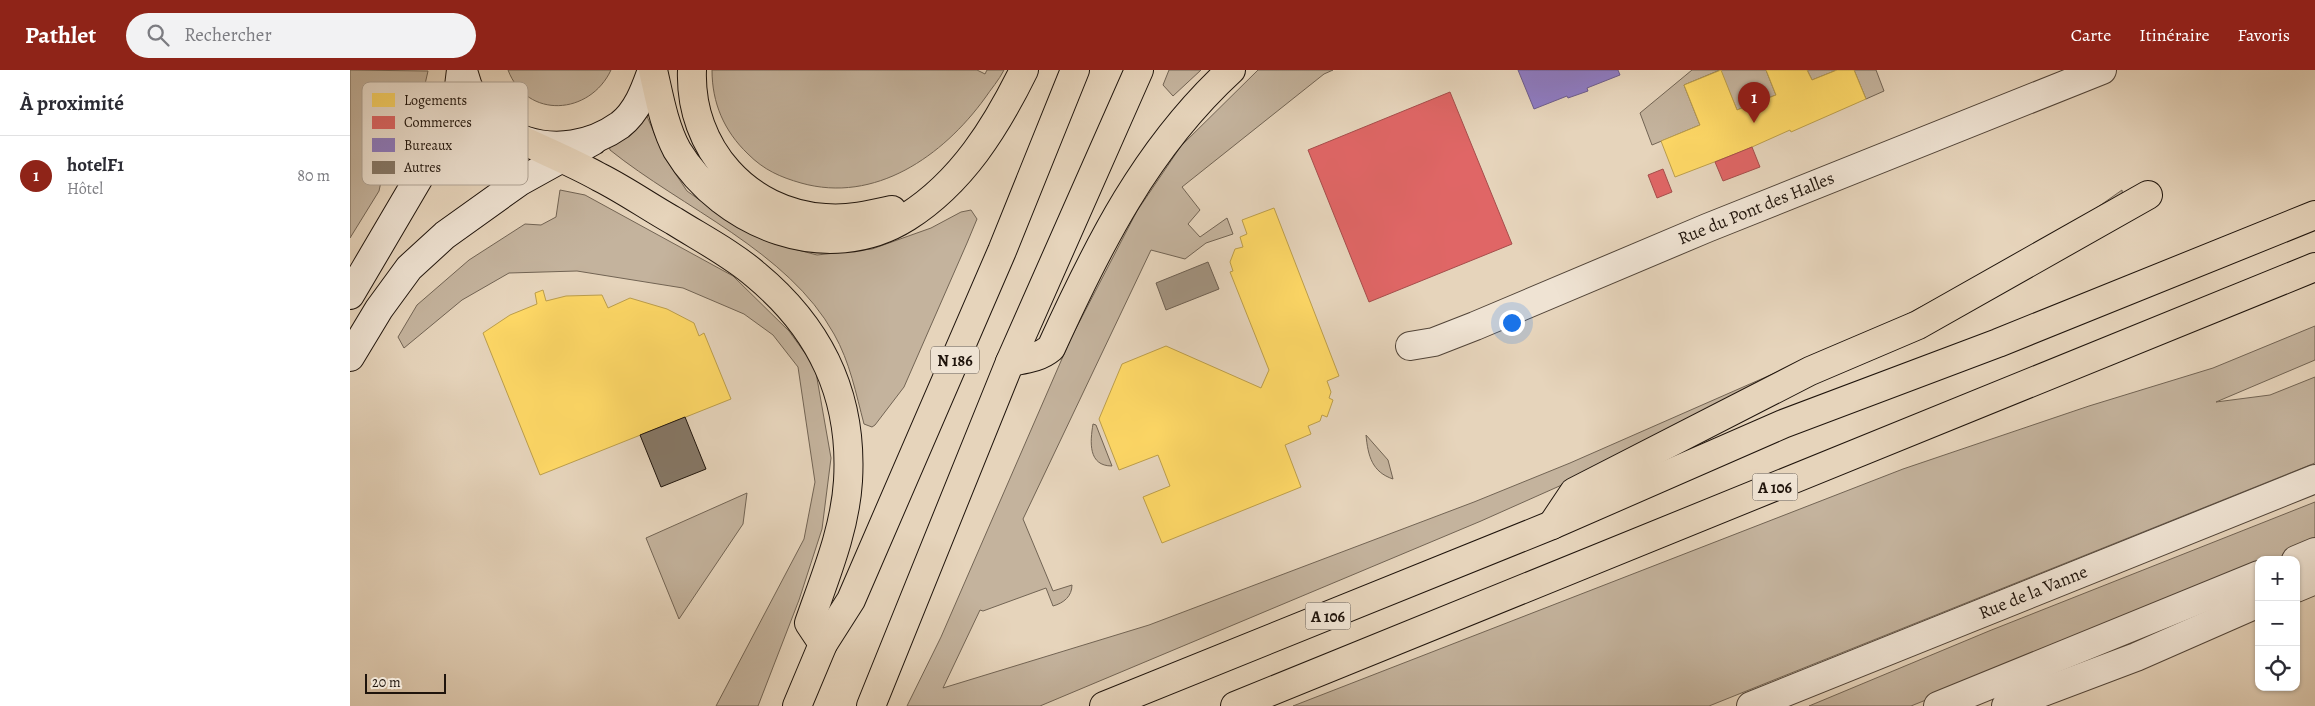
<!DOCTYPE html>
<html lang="fr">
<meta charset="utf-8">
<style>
body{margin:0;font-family:Alegreya,serif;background:#f2f2f3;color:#2b2b33}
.controls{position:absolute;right:15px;bottom:15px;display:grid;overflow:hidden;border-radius:10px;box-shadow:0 1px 4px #0004}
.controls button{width:45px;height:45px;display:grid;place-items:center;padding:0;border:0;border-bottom:1px solid #e1e1e2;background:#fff;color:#2b2b33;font:25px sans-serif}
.scale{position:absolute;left:15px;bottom:12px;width:81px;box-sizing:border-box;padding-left:5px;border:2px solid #1f140c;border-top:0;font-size:14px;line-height:18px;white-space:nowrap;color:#1f140c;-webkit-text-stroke:4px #efe3d3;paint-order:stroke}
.you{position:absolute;left:1161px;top:252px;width:18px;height:18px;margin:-12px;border:4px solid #fff;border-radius:50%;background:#1a73e8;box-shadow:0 0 0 8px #1a73e833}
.badge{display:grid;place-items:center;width:32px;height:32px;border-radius:50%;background:#8f2418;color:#fff;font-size:16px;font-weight:700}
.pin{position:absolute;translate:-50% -41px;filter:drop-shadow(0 1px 2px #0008)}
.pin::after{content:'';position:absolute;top:26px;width:18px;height:15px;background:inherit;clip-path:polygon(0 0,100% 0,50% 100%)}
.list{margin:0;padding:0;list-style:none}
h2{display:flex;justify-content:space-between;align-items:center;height:65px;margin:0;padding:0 20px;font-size:21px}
h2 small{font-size:16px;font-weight:400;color:#7c7c81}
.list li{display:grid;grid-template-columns:32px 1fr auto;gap:15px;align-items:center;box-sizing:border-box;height:80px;padding:0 20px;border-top:1px solid #e1e1e2}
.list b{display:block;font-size:19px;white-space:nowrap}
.list p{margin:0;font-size:16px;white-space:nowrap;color:#7c7c81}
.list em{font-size:16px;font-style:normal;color:#7c7c81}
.icon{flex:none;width:28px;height:28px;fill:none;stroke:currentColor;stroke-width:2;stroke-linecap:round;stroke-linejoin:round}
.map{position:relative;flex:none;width:1965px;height:636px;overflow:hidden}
header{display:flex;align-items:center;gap:30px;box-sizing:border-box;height:70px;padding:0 25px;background:#8f2418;color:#fff}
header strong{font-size:24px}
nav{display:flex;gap:28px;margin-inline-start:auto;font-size:18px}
.search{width:350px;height:45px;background:#f2f2f3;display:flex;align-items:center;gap:12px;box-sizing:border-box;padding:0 18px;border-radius:28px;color:#7c7c81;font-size:19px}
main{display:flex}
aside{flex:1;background:#fff}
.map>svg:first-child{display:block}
.green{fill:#c4b39d;stroke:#726454}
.water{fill:#a29380;stroke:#6e6052}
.homes{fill:#ffd966;stroke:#bc9e4b}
.shops{fill:#e06666;stroke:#a64d4b}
.offices{fill:#8e7cc3;stroke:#6d5d8c}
.building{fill:#867867;stroke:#1f140c}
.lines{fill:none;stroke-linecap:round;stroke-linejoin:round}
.minor-casing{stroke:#514438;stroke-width:30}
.secondary-casing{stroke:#1f140c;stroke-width:30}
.trunk-casing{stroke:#1f140c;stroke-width:30}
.motorway-casing{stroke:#1f140c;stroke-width:30}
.minor{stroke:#efe3d3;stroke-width:28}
.secondary{stroke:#efe3d3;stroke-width:28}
.trunk{stroke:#e6d4bb;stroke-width:28}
.motorway{stroke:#e6d4bb;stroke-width:28}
.labels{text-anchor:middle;stroke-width:5;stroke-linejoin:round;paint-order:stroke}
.shield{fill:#efe3d3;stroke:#5d5248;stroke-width:1}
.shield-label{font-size:16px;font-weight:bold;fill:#1f140c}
.street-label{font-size:18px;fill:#1f140c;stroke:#efe3d3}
.key{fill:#efe3d3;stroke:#b1a597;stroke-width:1}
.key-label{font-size:14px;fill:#1f140c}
</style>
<header>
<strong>Pathlet</strong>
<div class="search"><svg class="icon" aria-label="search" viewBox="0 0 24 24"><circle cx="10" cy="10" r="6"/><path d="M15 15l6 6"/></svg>Rechercher</div>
<nav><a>Carte</a><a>Itinéraire</a><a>Favoris</a></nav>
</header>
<main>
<aside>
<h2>À proximité<small></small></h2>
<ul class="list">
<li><span class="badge">1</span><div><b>hotelF1</b><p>Hôtel</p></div><em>80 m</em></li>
</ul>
</aside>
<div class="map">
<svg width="1965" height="636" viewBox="0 0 1965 636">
<rect width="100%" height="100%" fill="#e6d4bb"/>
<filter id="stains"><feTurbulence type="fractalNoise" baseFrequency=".004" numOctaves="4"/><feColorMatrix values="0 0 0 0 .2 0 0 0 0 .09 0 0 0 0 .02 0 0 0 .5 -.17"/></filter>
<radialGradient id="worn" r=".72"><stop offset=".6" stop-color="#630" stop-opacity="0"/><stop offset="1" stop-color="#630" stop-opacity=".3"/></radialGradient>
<g class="green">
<polygon points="0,0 78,1 73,23 55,36 43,56 29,121 0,168"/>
<path d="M158 0H261C240 45 177 50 158 0Z"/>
<path d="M362 0H627L635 4 637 0H654C649 10 641 19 635 28 593 86 525 134 451 113 430 107 414 100 398 84 374 61 362 33 362 0Z"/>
<polygon points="819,0 851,0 823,26 813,15"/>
<path d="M908 0H983L974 4 832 117 850 140 838 154 850 167 877 148 883 164 856 173 835 189 801 180 673 449 703 521 722 515C722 526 714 533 703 536L696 518 633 541 630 540 593 618 799 555 1124 432 1220 393 1548 249 1631 205 1738 144 1772 120 1773 129 1583 236 1315 369 1131 451 690 636H557L591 567 721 268 787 141 831 76Z"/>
<polygon points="1342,0 1416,0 1426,25 1387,40 1370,0 1334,15 1350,55 1302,75 1290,43"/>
<polygon points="1457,0 1487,0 1462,10"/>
<polygon points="1504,0 1526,0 1534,21 1516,29"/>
<path d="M296 44 315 88 337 121 386 156 425 174 467 185 522 179 581 158 611 142 621 140 627 149 617 173 554 317 525 355 522 357 514 354C506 324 500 292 484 264 438 181 332 138 260 80L259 75Z"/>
<polygon points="210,120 235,125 383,206 439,261 465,297 481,388 472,459 449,530 408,636 366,636 454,469 465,412 448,297 423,265 394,244 333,218 227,201 159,203 112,230 54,278 48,267 67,235 119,190 175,154 191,155 206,147"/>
<polygon points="1965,256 1965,290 1866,332 1920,325 1965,307 1965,393 1359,636 943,636 1553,399 1739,336 1863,298"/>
<path d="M743 354 746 355 762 396C738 396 740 372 743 354Z"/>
<path d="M1016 365 1038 390 1043 409C1022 402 1018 386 1016 365Z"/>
<polygon points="397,423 393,454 329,549 296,468"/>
<polygon points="1965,432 1965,472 1923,490 1909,490 1909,496 1561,636 1459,636 1639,561"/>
</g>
<polygon class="water" points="858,192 869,219 816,240 806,213"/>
<g class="homes">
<polygon points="1371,0 1387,40 1426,25 1416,0 1457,0 1462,10 1487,0 1504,0 1516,29 1441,62 1440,60 1393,81 1325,107 1311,71 1350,55 1334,15"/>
<polygon points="924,138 989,306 977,311 981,322 979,328 983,330 977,347 972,345 970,351 958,356 961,364 935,375 951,417 812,473 793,427 820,416 808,385 769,400 749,349 772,294 816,276 911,318 919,300 880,202 883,201 880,192 885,179 893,177 890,167 897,164 892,150"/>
<polygon points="193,220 196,231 216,226 252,225 258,238 280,228 317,239 344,253 349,266 354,263 381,329 190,405 133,263 160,245 187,234 185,223"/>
</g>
<g class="shops">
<polygon points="1100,22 1162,174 1019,232 958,80"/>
<polygon points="1402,77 1410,97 1373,111 1365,92"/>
<polygon points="1313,99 1322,122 1307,128 1298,105"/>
</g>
<polygon class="offices" points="1168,0 1268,0 1270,5 1237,18 1238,21 1218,28 1217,26 1184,39"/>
<polygon class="building" points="335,347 356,399 311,417 290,365"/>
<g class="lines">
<defs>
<g id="minor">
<polyline points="1060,276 1084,272 1125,256 1357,158 1752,0"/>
<polyline points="1946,490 1965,482"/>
<polyline points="1946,518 1965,510"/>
<polyline points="1401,636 1965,409"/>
<polyline points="1588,636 1909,505"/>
<polyline points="1656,636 1786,587 1909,533"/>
</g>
<g id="secondary">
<path d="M113 0C129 73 211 97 270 55 287 42 295 20 302 0"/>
<polyline points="0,225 94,65 106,41 111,0"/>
<polyline points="0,287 29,239 59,198 95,165 169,112 243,71"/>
</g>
<g id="trunk">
<path d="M303 0C309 26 314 56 327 80 373 156 478 197 557 147 612 112 646 57 674 0"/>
<path d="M342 0C339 78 397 143 475 148 498 150 520 145 542 140"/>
<path d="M170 69C197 82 224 93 249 107 275 120 299 137 324 151 351 168 382 184 406 205 471 259 503 326 498 411 495 460 475 507 459 553L473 574"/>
<path d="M660 292C676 289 689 288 701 278 748 175 796 78 881 0"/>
<polyline points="447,636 473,574 501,530 652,181 725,0"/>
<polyline points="521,636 660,292 789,0"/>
</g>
<g id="motorway">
<polyline points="1202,455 1224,422 1460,301 1568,255 1798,125"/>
<polyline points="754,636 1202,455 1433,354 1648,273 1965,145"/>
<polyline points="885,636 1965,197"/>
</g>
</defs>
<use href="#minor" class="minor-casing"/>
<use href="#secondary" class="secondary-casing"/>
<use href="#trunk" class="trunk-casing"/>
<use href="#motorway" class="motorway-casing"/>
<use href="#minor" class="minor"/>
<use href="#secondary" class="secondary"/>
<use href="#trunk" class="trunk"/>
<use href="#motorway" class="motorway"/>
</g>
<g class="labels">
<g class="shield">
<rect x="581" y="276.5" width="48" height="27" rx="4"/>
<rect x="1402.5" y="403.5" width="45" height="27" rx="4"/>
<rect x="955.5" y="532.5" width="45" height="27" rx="4"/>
</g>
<g class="shield-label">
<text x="605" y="296">N 186</text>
<text x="1425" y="423">A 106</text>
<text x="978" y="552">A 106</text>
</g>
<g class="street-label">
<text transform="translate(1406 138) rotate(-22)" y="6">Rue du Pont des Halles</text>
<text transform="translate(1683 522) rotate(-22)" y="6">Rue de la Vanne</text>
</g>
</g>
<rect x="12" y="12" width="166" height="103" rx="8" class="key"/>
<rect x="22" y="23" width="23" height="14" fill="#ffd966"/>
<rect x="22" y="46" width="23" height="13" fill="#e06666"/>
<rect x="22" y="68" width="23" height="14" fill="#8e7cc3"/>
<rect x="22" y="91" width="23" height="13" fill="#867867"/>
<g class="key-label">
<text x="54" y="35">Logements</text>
<text x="54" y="57">Commerces</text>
<text x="54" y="80">Bureaux</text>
<text x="54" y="102">Autres</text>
</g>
<rect width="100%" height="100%" filter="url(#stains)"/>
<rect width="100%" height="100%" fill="url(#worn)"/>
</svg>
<div class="controls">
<button>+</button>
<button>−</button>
<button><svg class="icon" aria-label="locate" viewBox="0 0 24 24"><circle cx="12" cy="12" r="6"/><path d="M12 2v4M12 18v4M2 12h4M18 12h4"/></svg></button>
</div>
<div class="scale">20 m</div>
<div class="you"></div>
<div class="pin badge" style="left:1404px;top:53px">1</div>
</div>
</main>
